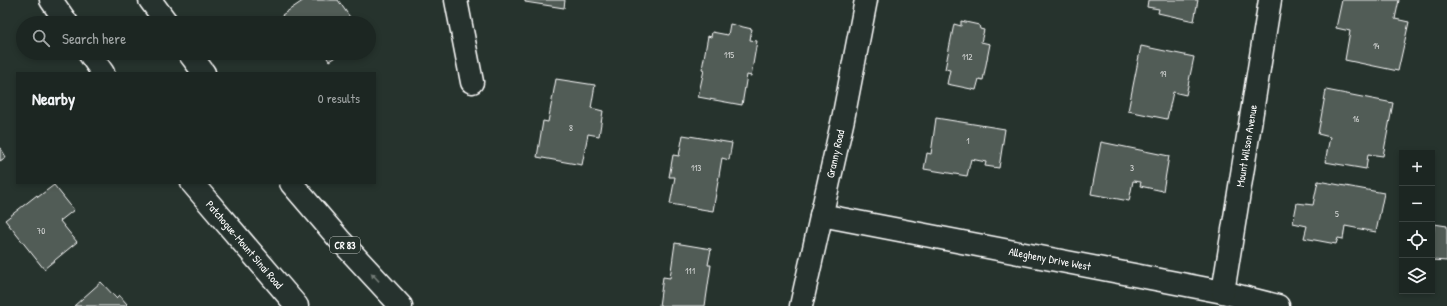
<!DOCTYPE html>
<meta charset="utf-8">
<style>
body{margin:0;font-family:"Patrick Hand",sans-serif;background:#29322f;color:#f1f3f6}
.controls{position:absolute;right:12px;bottom:12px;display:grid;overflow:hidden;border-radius:0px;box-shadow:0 2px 6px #0003}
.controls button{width:36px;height:36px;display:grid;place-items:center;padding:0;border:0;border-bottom:1px solid #3a4340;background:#1c2622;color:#f1f3f6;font:20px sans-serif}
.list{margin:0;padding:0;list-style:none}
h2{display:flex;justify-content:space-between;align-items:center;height:52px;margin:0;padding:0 16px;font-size:17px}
h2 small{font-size:13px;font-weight:400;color:#a0a5a5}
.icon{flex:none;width:22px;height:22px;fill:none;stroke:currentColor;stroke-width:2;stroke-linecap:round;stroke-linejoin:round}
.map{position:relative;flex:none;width:1447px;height:306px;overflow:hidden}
.search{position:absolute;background:#1c2622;box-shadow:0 2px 6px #0003;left:16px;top:16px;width:360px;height:44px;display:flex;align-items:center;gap:10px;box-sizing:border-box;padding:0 14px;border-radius:22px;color:#a0a5a5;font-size:15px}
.panel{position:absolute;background:#1c2622;box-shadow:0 2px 6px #0003;left:16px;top:72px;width:360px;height:112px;border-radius:0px}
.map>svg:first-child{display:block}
.building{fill:#515c57;stroke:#fff}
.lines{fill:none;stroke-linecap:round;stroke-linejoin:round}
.street-casing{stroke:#fff;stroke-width:25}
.secondary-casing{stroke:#fff;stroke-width:25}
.highway-casing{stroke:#fff;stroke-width:25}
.street{stroke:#26332d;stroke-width:22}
.secondary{stroke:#26332d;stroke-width:22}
.highway{stroke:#26332d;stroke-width:22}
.oneway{fill:#727a76}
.labels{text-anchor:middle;stroke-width:3;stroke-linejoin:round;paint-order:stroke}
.number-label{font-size:9px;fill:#d4d6d5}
.shield{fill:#26332d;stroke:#bec2c0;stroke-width:1}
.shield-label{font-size:10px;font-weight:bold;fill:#fff}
.street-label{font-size:11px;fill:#fff;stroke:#26332d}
</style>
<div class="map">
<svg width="1447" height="306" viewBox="0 0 1447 306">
<rect width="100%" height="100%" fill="#26332d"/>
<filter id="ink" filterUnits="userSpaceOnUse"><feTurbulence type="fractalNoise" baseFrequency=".025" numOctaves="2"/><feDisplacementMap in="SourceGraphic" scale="8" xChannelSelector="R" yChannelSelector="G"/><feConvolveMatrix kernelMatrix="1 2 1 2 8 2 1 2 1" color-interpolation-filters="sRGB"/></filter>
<g filter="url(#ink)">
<g class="building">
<polygon points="304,0 338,0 354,23 287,23 282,15"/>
<polygon points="525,0 565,0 564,8 525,2"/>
<polygon points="1148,0 1198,0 1194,21 1158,13 1159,9 1147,7"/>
<polygon points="1342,0 1399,0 1395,19 1409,22 1398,71 1345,60 1350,31 1336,28"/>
<polygon points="961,21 979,25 980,29 984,30 981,42 990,44 983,80 979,79 976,90 947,84 950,70 945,69 954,24 961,26"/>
<polygon points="730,24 752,29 750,40 757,41 751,76 747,75 742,105 698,97 704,70 702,69 708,36 711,37 712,32 728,35"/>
<polygon points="1141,46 1194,57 1186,95 1173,92 1167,119 1128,111"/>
<polygon points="324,53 342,53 329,61"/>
<polygon points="556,79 595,85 591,108 603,111 599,136 588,134 582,165 537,157 543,121 548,122"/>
<polygon points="1326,90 1393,103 1383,156 1368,154 1366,169 1325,162 1330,137 1318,134"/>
<polygon points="936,118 1005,129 999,168 985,166 986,162 971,159 967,176 924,169 927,153 931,154"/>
<polygon points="683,135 732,143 729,160 722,158 713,211 670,204 675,177 669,177 673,155 679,156"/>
<polygon points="1101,142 1169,156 1163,191 1140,186 1141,182 1133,181 1129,201 1091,194"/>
<polygon points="0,147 6,157 0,161"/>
<polygon points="1318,181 1384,193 1376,232 1345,226 1343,239 1338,238 1336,244 1304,238 1307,226 1293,223 1297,203 1313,205"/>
<polygon points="54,185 74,210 60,221 77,242 44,269 5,220 37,195 38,197"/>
<polygon points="1434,224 1447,226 1447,261 1432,260"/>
<polygon points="675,243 711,249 708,265 711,265 705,306 659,306 663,277 670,278"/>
<polygon points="101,282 116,298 119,295 127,304 125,306 74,306"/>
</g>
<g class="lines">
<defs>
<g id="street">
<polyline points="456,0 472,82"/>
<path id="s1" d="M821 215 1223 292 1278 306"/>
<path id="s2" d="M1223 292 1270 0"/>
</g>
<g id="secondary">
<path id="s3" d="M801 306 843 119 866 0"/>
</g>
<g id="highway">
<polyline points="51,0 67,23"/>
<polyline points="150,0 167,23"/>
<polyline points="89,53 103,73"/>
<polyline points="189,53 204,73"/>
<path id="s4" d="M192 183 297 306"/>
<polyline points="291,183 339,239 401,306"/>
</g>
</defs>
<use href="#street" class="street-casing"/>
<use href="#secondary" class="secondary-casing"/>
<use href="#highway" class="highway-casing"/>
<use href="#street" class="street"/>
<use href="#secondary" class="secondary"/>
<use href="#highway" class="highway"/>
</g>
<defs><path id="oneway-solid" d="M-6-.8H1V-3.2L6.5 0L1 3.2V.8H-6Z"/></defs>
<use class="oneway" href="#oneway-solid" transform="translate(375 277) rotate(-133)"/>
</g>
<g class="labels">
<g class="number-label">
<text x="1376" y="49">14</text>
<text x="729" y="58">115</text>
<text x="967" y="60">112</text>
<text x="1163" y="77">19</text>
<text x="1356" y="122">16</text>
<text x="571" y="131">8</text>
<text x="968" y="144">1</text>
<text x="696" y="171">113</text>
<text x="1132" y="171">3</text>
<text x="1337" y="217">5</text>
<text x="41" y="234">70</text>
<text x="690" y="274">111</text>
</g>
<rect class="shield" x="330" y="237" width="30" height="16" rx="3"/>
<g class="shield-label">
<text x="345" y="249">CR 83</text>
</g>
<g class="street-label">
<text dy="4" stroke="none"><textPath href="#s2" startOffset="148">Mount Wilson Avenue</textPath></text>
<text dy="4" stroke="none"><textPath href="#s3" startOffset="156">Granny Road</textPath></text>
<text dy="4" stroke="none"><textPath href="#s4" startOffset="81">Patchogue-Mount Sinai Road</textPath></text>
<text dy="4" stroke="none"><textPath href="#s1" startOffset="233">Allegheny Drive West</textPath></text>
</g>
</g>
</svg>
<div class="controls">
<button>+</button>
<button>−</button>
<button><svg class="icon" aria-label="locate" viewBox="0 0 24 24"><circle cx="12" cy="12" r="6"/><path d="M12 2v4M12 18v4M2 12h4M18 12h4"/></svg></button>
<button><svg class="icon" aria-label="layers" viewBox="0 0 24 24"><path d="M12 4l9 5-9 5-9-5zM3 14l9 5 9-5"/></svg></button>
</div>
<div class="search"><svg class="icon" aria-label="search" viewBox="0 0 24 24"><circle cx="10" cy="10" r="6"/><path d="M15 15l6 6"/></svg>Search here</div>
<section class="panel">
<h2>Nearby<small>0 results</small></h2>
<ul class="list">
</ul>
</section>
</div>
